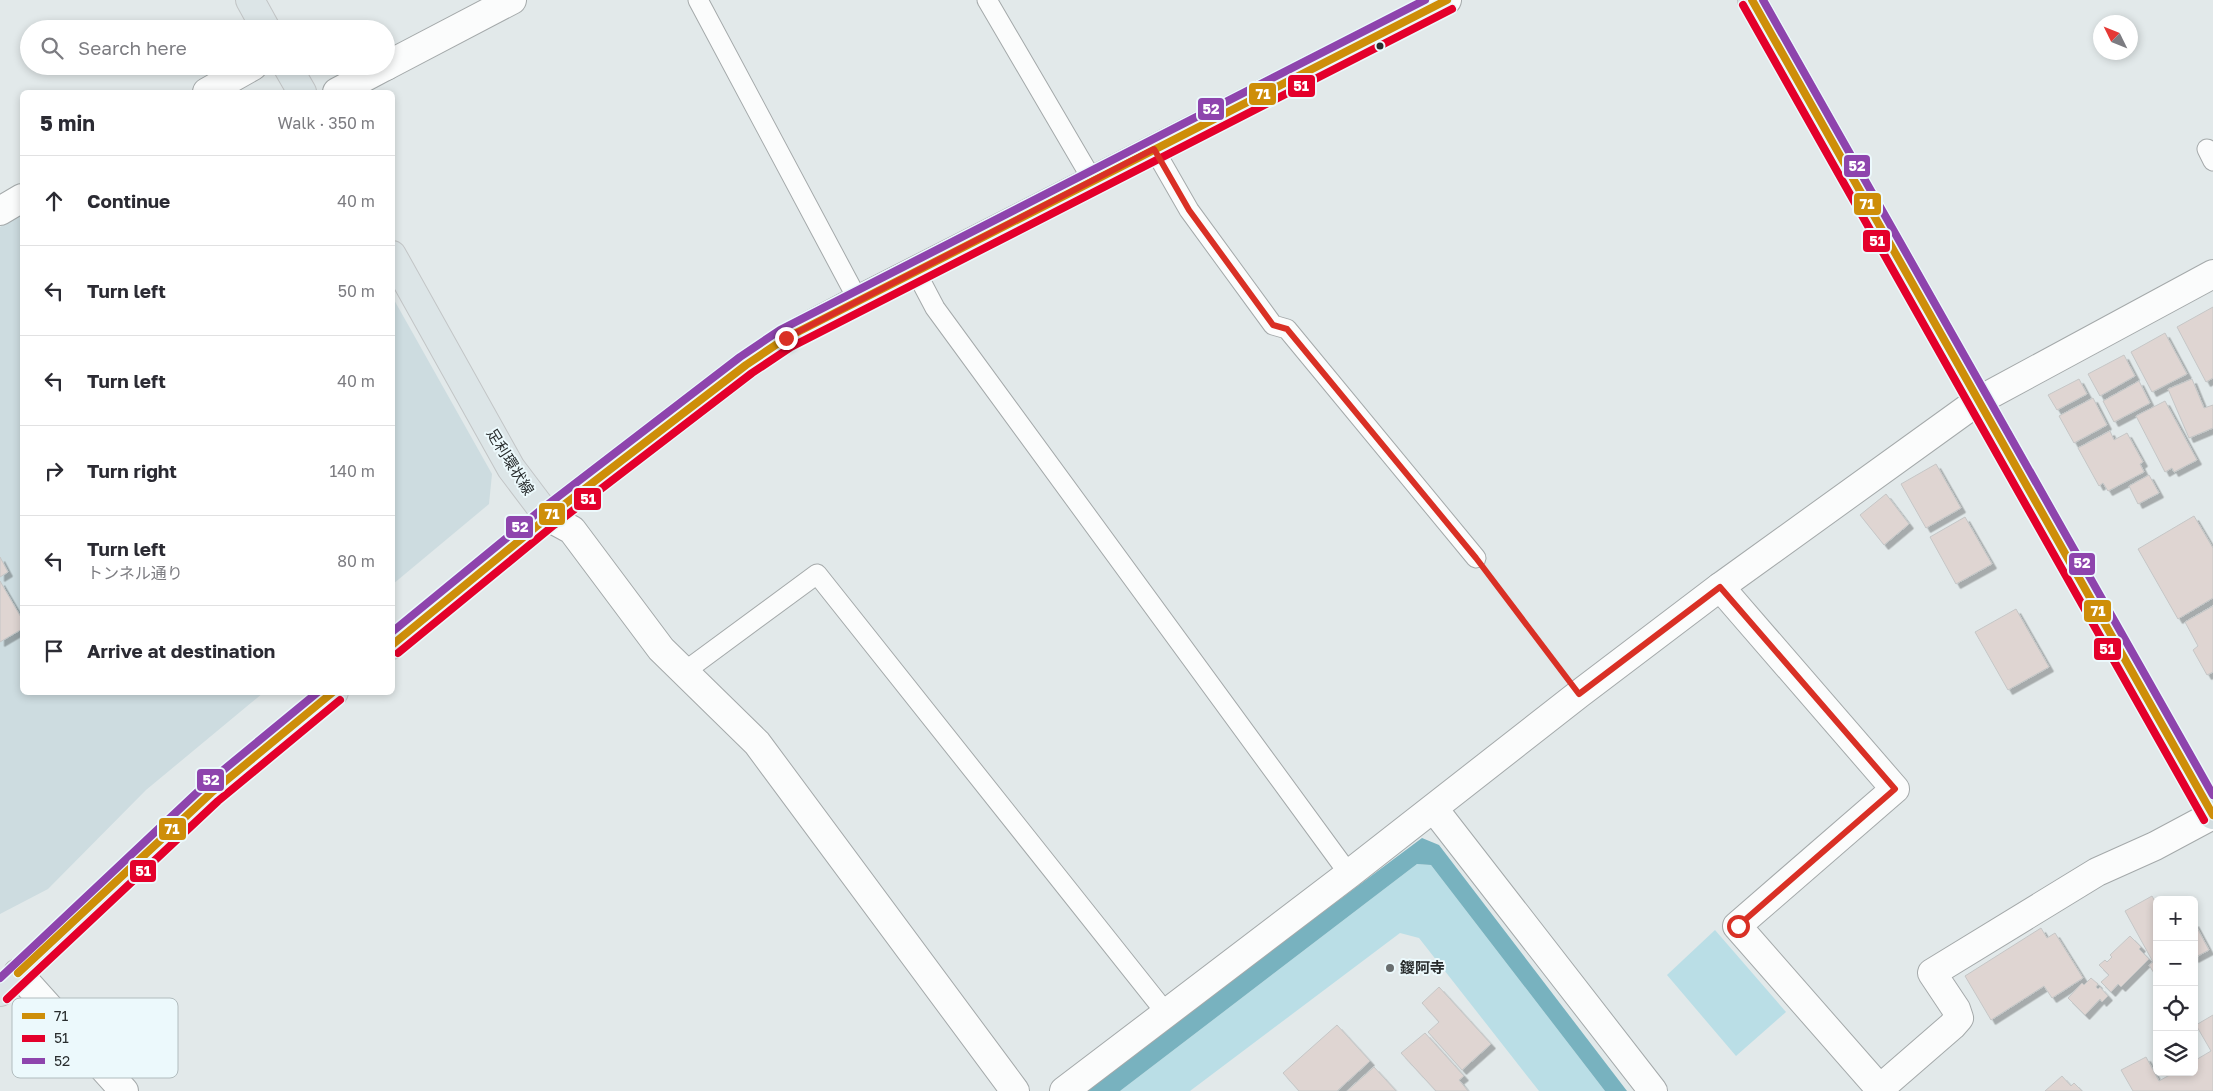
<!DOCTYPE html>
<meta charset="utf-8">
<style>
body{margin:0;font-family:"Golos Text","Noto Sans JP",sans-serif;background:#f7f7f7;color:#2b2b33}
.controls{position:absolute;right:15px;bottom:15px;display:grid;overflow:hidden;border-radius:8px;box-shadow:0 2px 8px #0003}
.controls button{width:45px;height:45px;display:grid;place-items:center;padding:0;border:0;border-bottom:1px solid #e1e1e2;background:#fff;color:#2b2b33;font:25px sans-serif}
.compass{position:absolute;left:2093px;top:15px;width:45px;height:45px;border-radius:50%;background:#fff;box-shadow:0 2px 8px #0003;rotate:313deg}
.stop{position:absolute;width:15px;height:15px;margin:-11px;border:4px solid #d93025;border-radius:50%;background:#fff}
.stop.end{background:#d93025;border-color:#fff;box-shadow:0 1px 5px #0008}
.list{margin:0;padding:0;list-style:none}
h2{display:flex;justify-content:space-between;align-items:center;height:65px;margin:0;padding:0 20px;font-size:21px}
h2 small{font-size:16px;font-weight:400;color:#7c7c81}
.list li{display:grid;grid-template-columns:32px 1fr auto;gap:15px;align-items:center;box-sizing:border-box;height:90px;padding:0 20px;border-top:1px solid #e1e1e2}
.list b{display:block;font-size:19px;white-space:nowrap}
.list p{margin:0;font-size:16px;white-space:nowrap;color:#7c7c81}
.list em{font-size:16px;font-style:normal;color:#7c7c81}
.icon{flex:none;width:28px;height:28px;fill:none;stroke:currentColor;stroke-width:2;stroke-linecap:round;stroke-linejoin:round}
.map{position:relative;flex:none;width:2213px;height:1091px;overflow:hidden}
.search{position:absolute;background:#fff;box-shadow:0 2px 8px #0003;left:20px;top:20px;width:375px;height:55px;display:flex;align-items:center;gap:12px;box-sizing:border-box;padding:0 18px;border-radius:28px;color:#7c7c81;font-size:19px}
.panel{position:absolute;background:#fff;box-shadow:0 2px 8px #0003;left:20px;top:90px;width:375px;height:605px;border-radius:8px}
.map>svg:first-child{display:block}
.built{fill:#cddce0}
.green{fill:#badee6}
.water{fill:#78b2bf}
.building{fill:#dfd5d2;stroke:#c5c6c6;filter:url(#shadow)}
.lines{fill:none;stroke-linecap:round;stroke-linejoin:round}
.service-casing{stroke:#a4a9aa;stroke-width:21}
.minor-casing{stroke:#a4a9aa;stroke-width:30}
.tertiary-casing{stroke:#a4a9aa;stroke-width:30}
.secondary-casing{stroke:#a4a9aa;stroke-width:30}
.primary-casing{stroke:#c2c5c6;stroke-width:30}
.trunk-casing{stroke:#c2c5c6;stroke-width:30}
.path{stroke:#c4c7c8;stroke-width:3;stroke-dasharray:4 2.5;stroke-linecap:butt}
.service{stroke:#fbfcfc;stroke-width:19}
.minor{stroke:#fbfcfc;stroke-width:28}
.tertiary{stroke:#fbfcfc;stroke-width:28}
.secondary{stroke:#fbfcfc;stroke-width:28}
.primary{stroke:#dce5e7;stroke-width:28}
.trunk{stroke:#d2dde0;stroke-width:28}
.bus-1-casing{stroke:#ecf9fc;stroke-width:11}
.bus-2-casing{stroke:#ecf9fc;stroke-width:11}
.bus-3-casing{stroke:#ecf9fc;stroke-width:11}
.bus-1{stroke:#ce8e09;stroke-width:8}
.bus-2{stroke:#e4002b;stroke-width:8}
.bus-3{stroke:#8e44ad;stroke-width:8}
.route{stroke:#d93025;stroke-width:6}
.bus-dot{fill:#282c2d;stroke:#ecf9fc;stroke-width:2}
.poi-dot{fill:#696e6f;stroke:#ecf9fc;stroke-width:2}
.labels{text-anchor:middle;stroke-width:4;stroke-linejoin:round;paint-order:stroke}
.street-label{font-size:15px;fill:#282c2d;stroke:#ecf9fc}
.poi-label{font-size:15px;font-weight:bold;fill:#282c2d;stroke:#ecf9fc;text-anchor:start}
.key{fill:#ecf9fc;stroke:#b1bcbe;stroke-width:1}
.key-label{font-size:14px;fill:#282c2d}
.line-badge{stroke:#ecf9fc;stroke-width:2}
.badge-label{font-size:14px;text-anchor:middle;font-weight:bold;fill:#fff}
</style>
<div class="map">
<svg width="2213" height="1091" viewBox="0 0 2213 1091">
<defs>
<filter id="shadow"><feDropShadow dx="4.5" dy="4.5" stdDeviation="0" flood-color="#0004"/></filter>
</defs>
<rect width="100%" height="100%" fill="#e2e9ea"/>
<g class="built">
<polygon points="22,214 22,692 263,693 146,790 48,889 0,914 0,227"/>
<polygon points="393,298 492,474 489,504 393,584"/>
</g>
<g class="green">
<polygon points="1417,864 1431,865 1605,1091 1539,1091 1419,938 1400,933 1190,1091 1120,1091"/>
<polygon points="1715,930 1786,1012 1736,1056 1667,975"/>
</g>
<polygon class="water" points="1422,838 1439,845 1627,1091 1605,1091 1431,865 1417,864 1120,1091 1083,1091"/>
<g class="building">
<polygon points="2213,307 2213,378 2206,382 2177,327"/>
<polygon points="2165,333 2187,374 2152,392 2131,352"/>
<polygon points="2124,355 2135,376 2100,396 2088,374"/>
<polygon points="2079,379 2087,394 2057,410 2048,395"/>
<polygon points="2192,379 2204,408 2213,405 2213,428 2189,438 2168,389"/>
<polygon points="2139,381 2150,403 2114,422 2103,401"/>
<polygon points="2093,398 2107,425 2074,443 2059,416"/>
<polygon points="2165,401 2197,460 2174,472 2172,468 2165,472 2136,416"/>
<polygon points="2110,431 2114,440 2127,433 2143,462 2140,464 2144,472 2108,491 2103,483 2099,486 2078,448"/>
<polygon points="1936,464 1961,508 1926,528 1901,484"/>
<polygon points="2149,475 2159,493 2138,504 2129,486"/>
<polygon points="1886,494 1909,524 1884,545 1860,515"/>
<polygon points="2194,516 2213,548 2213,598 2178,619 2138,549"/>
<polygon points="1965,517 1992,564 1956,584 1930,537"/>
<polygon points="0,557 8,572 0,577"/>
<polygon points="0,581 22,619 22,629 0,642"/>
<polygon points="2213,606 2213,672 2207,675 2193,650 2198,646 2185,622"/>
<polygon points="2016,609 2049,667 2008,690 1975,632"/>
<polygon points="2152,896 2157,905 2157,978 2149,965 2153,962 2125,911"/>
<polygon points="2194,922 2209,950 2194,958"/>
<polygon points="2041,928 2047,938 2055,933 2083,978 2052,998 2044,986 1991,1020 1965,976"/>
<polygon points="2130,936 2141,947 2139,949 2149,959 2121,987 2118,984 2111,992 2101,982 2109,975 2099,965 2105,960 2107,962 2112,957 2110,955"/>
<polygon points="2091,978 2098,984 2096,987 2098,989 2100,987 2108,996 2102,1002 2100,999 2085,1015 2068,998 2082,983 2084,985"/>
<polygon points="1439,987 1491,1044 1462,1070 1428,1032 1439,1022 1422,1003"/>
<polygon points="2213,1015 2213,1091 2133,1091 2121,1070 2146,1057 2159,1081 2175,1072 2194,1072 2194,1061 2211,1051 2196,1025"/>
<polygon points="1337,1025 1370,1061 1337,1091 1299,1091 1283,1073"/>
<polygon points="1425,1033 1464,1076 1459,1080 1468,1091 1436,1091 1401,1053"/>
<polygon points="1374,1067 1396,1091 1347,1091"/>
<polygon points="2062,1076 2071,1086 2074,1083 2082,1091 2045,1091"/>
</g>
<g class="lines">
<defs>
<g id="service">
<polyline points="698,0 858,300"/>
<polyline points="987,0 1093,181"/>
<polyline points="1154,149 1189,210 1273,325 1287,329 1476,558"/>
<polyline points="2207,149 2213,161"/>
<polyline points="916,272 935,308 1349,874"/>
<polyline points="684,672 817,574 1166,1013"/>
</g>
<g id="minor">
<polyline points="386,66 512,0"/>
<polyline points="337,92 386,66"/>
<polyline points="548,517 572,530 661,649 757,743 1015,1091"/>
<polyline points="1720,587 1895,789 1737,926 1880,1089"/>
<polyline points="1434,809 1653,1091"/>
<polyline points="1064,1091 1349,874 1579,694 1720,587 1978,401 2213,274"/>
<polyline points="1877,1091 1952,1026 1959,1018 1956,1009 1932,973 2097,872 2155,846 2213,815"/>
</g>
<g id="tertiary">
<polyline points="207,92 253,66"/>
<polyline points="0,211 22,198"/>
<polyline points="548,517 746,365 786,338 858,300 1447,0"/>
</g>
<polyline id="secondary" points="18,973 124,1091"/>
<g id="primary">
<polyline points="250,0 266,29"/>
<polyline points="287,66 302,92"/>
<polyline points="392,255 511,468 548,517 392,645"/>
<polyline points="0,992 211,793 334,692"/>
</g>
<polyline id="trunk" points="1752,0 2213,815"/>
</defs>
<use href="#service" class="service-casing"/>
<use href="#minor" class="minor-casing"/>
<use href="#tertiary" class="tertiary-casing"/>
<use href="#secondary" class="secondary-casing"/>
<use href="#primary" class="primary-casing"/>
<use href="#trunk" class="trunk-casing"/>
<polyline class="path" points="1492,578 1560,669"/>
<use href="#service" class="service"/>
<use href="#minor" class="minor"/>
<use href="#tertiary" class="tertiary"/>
<use href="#secondary" class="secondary"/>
<use href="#primary" class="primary"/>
<use href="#trunk" class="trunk"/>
<defs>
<g id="bus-1">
<polyline points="1752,0 2213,815"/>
<polyline points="392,645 548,517 746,365 786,338 1447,0"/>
<polyline points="18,973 211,793 333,692"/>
</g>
<g id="bus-2">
<polyline points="1743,5 2204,820"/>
<polyline points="398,653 554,525 752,373 791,347 1452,9"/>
<polyline points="7,999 218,801 340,700"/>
</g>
<g id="bus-3">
<polyline points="1763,0 2213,795"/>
<polyline points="392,632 542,509 740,357 780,330 1425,0"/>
<polyline points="0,978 204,786 318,692"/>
</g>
</defs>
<use href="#bus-1" class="bus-1-casing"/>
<use href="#bus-2" class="bus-2-casing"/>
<use href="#bus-3" class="bus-3-casing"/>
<use href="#bus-1" class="bus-1"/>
<use href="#bus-2" class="bus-2"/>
<use href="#bus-3" class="bus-3"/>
</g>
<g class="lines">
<polyline class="route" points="786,338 1154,149 1189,210 1273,325 1287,329 1476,558 1579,694 1720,587 1895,789 1738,926"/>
</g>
<circle class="bus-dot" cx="1380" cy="46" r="4.5"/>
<circle class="poi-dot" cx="1390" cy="968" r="5"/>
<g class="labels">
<g class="street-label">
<text transform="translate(510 462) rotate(58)" y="5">足利環状線</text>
</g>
<g class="poi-label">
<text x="1400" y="973">鑁阿寺</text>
</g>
</g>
<rect x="12" y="998" width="166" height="80" rx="8" class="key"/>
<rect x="22" y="1013" width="23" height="6" fill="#ce8e09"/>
<rect x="22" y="1035" width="23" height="7" fill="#e4002b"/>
<rect x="22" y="1058" width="23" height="6" fill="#8e44ad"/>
<g class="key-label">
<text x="54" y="1021">71</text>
<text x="54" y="1043">51</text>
<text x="54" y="1066">52</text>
</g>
<g class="line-badge">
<rect x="1287" y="74" width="29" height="24" rx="5" fill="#e4002b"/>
<rect x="1248" y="82" width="29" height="24" rx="5" fill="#ce8e09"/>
<rect x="1197" y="97" width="28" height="24" rx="5" fill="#8e44ad"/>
<rect x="1843" y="154" width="28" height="24" rx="5" fill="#8e44ad"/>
<rect x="1853" y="192" width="29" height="24" rx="5" fill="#ce8e09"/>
<rect x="1862" y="229" width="29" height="24" rx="5" fill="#e4002b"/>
<rect x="573" y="487" width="29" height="24" rx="5" fill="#e4002b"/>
<rect x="538" y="502" width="28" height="24" rx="5" fill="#ce8e09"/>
<rect x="505" y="515" width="29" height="24" rx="5" fill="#8e44ad"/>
<rect x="2068" y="552" width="28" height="24" rx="5" fill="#8e44ad"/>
<rect x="2083" y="599" width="29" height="24" rx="5" fill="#ce8e09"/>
<rect x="2093" y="637" width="29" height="24" rx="5" fill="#e4002b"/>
<rect x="196" y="768" width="29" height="24" rx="5" fill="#8e44ad"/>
<rect x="158" y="817" width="29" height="24" rx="5" fill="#ce8e09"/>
<rect x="129" y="859" width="28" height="24" rx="5" fill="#e4002b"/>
</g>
<g class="badge-label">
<text x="1301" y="91">51</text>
<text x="1263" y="99">71</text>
<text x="1211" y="114">52</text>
<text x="1857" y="171">52</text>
<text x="1867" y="209">71</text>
<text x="1877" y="246">51</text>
<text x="588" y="504">51</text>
<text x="552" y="519">71</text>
<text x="520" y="532">52</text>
<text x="2082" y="568">52</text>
<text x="2098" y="616">71</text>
<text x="2107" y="654">51</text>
<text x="211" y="785">52</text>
<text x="172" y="834">71</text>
<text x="143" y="876">51</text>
</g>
</svg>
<div class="controls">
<button>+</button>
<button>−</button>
<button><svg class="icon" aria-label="locate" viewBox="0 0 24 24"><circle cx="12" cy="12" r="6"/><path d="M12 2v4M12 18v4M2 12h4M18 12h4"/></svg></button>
<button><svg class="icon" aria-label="layers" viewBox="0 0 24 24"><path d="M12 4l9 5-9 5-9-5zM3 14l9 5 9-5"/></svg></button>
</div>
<svg class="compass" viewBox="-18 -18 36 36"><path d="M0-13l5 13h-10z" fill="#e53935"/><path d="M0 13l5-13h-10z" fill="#7c7c81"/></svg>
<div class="stop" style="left:1738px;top:926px"></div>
<div class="stop end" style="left:786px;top:338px"></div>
<div class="search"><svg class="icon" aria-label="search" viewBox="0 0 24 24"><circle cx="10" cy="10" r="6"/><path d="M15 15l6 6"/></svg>Search here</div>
<section class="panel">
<h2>5 min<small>Walk · 350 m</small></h2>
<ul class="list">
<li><svg class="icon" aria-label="ahead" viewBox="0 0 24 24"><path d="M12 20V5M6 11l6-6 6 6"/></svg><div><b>Continue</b></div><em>40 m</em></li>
<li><svg class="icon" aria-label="left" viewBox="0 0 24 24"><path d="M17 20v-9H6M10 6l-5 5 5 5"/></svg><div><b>Turn left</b></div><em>50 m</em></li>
<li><svg class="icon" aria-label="left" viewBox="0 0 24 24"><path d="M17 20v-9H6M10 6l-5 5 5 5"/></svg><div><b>Turn left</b></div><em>40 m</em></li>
<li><svg class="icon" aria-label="right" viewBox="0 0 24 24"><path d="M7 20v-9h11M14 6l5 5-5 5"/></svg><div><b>Turn right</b></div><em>140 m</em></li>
<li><svg class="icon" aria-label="left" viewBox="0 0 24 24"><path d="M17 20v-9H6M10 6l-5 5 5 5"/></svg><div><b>Turn left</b><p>トンネル通り</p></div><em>80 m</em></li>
<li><svg class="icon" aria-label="arrive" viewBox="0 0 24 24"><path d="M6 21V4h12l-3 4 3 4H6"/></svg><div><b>Arrive at destination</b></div></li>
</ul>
</section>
</div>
